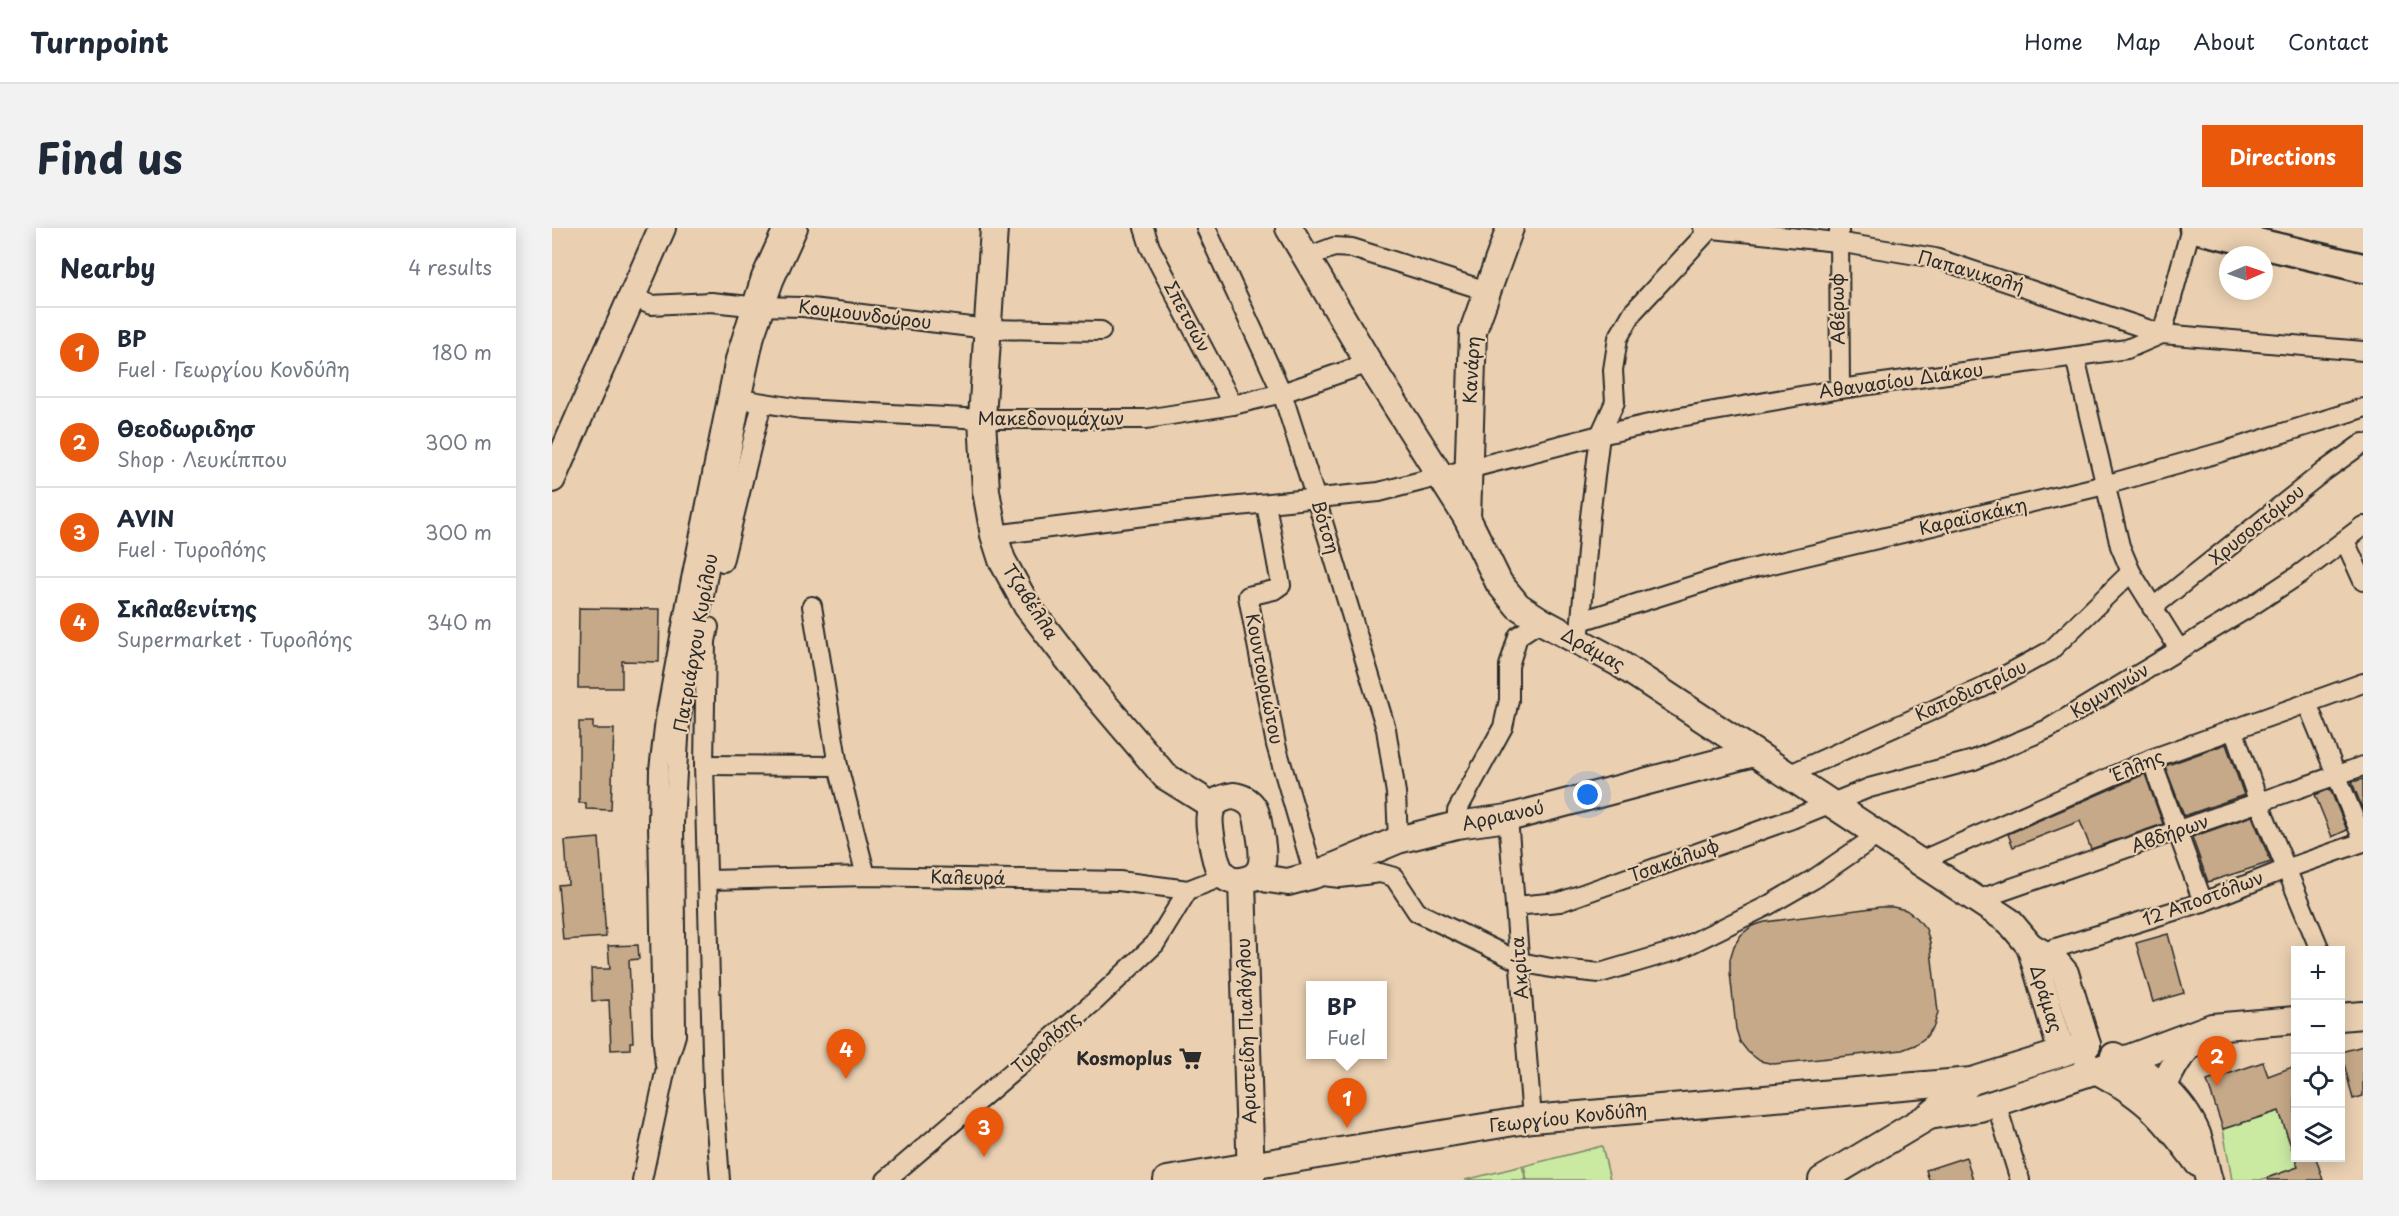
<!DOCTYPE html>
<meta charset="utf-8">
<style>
body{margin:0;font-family:"Playpen Sans",sans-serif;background:#f2f2f3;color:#1f2937}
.controls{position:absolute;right:18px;bottom:18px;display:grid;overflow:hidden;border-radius:0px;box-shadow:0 3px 15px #0003}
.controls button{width:54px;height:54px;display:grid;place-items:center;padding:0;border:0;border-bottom:2px solid #e0e1e3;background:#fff;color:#1f2937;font:30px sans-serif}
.compass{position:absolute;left:1667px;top:18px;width:54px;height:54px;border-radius:50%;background:#fff;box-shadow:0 3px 15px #0003;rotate:88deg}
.you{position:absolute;left:1036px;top:567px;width:21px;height:21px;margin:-15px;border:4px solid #fff;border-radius:50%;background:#1a73e8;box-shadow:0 0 0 9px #1a73e833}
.badge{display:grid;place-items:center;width:39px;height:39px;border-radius:50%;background:#ea580c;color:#fff;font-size:20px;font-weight:700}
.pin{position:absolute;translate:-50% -50px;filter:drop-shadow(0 2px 3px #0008)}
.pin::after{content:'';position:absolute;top:32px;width:21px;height:18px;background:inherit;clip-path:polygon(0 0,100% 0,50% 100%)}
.popup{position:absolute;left:754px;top:753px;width:81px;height:78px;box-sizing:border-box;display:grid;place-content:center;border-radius:0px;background:#fff;filter:drop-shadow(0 2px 4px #0005);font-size:20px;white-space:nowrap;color:#747a83}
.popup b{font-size:22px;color:#1f2937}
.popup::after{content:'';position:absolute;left:50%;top:100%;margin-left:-12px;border:12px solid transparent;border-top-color:#fff}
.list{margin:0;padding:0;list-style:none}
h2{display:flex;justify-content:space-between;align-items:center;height:78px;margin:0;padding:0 24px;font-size:26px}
h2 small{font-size:20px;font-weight:400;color:#747a83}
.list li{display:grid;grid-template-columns:39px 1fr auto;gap:18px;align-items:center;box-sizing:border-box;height:90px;padding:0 24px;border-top:2px solid #e0e1e3}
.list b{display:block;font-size:22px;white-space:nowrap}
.list p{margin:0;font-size:20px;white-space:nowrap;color:#747a83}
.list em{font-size:20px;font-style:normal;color:#747a83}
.icon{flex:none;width:33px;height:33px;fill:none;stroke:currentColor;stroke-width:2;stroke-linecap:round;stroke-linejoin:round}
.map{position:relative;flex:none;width:1811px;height:952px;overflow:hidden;border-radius:0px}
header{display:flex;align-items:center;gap:36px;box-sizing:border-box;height:84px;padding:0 30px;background:#fff;border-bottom:2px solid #e0e1e3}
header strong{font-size:28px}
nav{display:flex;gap:33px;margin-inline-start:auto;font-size:21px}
.intro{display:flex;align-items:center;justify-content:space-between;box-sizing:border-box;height:144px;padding:0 36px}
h1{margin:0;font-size:42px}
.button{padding:15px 27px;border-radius:0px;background:#ea580c;color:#fff;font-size:21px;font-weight:700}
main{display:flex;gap:36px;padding:0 36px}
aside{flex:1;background:#fff;border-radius:0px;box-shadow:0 3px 15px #0003}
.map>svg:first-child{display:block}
.green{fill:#caeaa2;stroke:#7a8a66;stroke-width:1.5}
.building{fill:#c6a988;stroke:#2b2b2b;stroke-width:1.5}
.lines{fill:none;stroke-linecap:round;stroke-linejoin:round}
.street-casing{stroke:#2b2b2b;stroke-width:22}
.secondary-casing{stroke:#2b2b2b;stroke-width:30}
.primary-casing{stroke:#2b2b2b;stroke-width:33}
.street{stroke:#ead0b1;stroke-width:18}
.secondary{stroke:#ead0b1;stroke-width:26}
.primary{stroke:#ead0b1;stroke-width:28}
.labels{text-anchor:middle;stroke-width:4.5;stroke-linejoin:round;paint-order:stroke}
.street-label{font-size:18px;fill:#2b2b2b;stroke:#ead0b1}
.poi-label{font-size:18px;font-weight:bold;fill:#2b2b2b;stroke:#ead0b1;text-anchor:end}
</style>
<header>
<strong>Turnpoint</strong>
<nav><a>Home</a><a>Map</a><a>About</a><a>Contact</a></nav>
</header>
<div class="intro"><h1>Find us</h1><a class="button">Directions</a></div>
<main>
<aside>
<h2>Nearby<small>4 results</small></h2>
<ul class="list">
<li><span class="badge">1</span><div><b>BP</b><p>Fuel · Γεωργίου Κονδύλη</p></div><em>180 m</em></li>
<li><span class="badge">2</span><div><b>Θεοδωριδησ</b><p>Shop · Λευκίππου</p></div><em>300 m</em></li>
<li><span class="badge">3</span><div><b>AVIN</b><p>Fuel · Τυρολόης</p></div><em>300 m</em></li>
<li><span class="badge">4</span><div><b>Σκλαβενίτης</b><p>Supermarket · Τυρολόης</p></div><em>340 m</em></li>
</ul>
</aside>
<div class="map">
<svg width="1811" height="952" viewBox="0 0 1811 952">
<rect width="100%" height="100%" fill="#ead0b1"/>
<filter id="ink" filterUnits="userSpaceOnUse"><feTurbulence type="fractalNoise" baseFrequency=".0167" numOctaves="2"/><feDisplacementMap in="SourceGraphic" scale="12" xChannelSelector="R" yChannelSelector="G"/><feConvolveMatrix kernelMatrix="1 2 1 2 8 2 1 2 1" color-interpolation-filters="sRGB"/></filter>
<g filter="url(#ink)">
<g class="green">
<polygon points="1727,883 1746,939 1708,952 1680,952 1671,901"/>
<polygon points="1050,918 1058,952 975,952 972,938"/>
<polygon points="970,938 974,952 913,952"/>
</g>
<g class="building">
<polygon points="27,380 108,381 107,434 70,433 70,460 26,460"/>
<polygon points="27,494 41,494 41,501 62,501 59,582 34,581 34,575 27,575"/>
<polygon points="1674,516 1692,567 1632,588 1613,538"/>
<polygon points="1593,546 1611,596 1539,621 1528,593 1461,619 1456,606"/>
<polygon points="1811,551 1811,582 1800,554"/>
<polygon points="1778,561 1795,602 1780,609 1763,567"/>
<polygon points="1700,588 1719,634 1656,654 1640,609"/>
<polygon points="47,610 54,709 11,712 6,657 16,656 13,613"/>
<polygon points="1328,679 1341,679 1354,682 1365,690 1374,701 1378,714 1386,784 1382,798 1374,809 1363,817 1350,822 1222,836 1208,833 1196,824 1188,814 1184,801 1178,744 1178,731 1182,718 1189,707 1200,698 1213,694"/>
<polygon points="1616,706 1632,765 1601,774 1584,715"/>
<polygon points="86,717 87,731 77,732 81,814 78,814 78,821 59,822 57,772 40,773 39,741 58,741 56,718"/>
<polygon points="1811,818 1811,868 1801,871 1789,824"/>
<polygon points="1711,834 1716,848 1743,838 1743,924 1741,924 1727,883 1671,901 1655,853"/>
<polygon points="1414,929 1421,952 1377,952 1374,942"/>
<polygon points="1743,930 1764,930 1771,952 1716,952 1715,950 1746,939"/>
</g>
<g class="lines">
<defs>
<g id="street">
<polyline points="592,0 598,19 681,177"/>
<polyline points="654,0 730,165 764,271 834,501 844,565 846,612"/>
<polyline points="1151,0 1285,14 1383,30 1610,106"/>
<polyline points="1287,0 1288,161"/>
<polyline points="755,29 782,19 800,20 935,63"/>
<polyline points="79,68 99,77 159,74 198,78 251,79 436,101 549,103"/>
<polyline points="1610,106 1639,0"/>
<polyline points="1523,129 1568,318 1579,344 1627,421"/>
<polyline points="200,173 249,181 430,191 594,191 681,177 730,165 817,135"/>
<polyline points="714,276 729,357 722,362 696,368 724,517 762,647 788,650 828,645 842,649 865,684 968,734 999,740 1048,745 1126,722 1215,678 1262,651 1326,607"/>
<polyline points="442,307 616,285 827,264 1048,207 1128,189 1288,161 1575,121 1610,106 1811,123"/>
<polyline points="1793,313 1811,353"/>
<polyline points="171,334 210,175"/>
<polyline points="260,378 286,538 314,648"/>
<polyline points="1600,380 1771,244 1811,215"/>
<polyline points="1029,393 1178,346 1553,257 1670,224 1811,180"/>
<polyline points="157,399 154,413 152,537 161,859 168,952"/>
<polyline points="1028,403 1038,289 1048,207 1063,174 1061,142 1066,110 1081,84 1157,2"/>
<polyline points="1755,475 1811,612"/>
<polyline points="1681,501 1707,575 1768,722"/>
<polyline points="1599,531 1651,674"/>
<polyline points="152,537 286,538"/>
<polyline points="1236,547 1430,460 1498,423 1579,344"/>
<polyline points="956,590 980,891"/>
<polyline points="905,597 905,583 951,499 957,472 957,438 966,408 989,393"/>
<polyline points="1366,634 1599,531 1811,455"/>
<polyline points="156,652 314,648 567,653 636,662 672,648"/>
<polyline points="1425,672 1811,538"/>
<polyline points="963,678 1008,674 1240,591 1317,560 1422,532 1496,501 1701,377 1748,346 1811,298"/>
<polyline points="1491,724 1651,674 1734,641 1811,614"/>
<polyline points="113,837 110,806 106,596 107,542 113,491 134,376 183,131 209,49 231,0"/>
<polyline points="1444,875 1468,952"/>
<polyline points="90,952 114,840 124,807 122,595 128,494 189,172 203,108 222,53 246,0"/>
<polyline points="334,952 543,773 603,716 636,662"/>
</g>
<g id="secondary">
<polyline points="442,0 430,191 434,263 442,307 450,332 475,378 540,462 613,548 661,578"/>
<polyline points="737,0 817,135 915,290 947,355 966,378 989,393 1065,434 1457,693 1478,718 1510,825"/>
<polyline points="0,251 110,0"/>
<polyline points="915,290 921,103 958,0"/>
<path d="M681 568C689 569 696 572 701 579 706 586 706 597 708 605 711 623 716 647 693 652 667 659 663 632 660 613 656 591 653 572 681 568Z"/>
<polyline points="705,646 716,651 736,654 762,647 846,612 905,597 956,590 1202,525"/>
<polyline points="690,653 699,952"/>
<polyline points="1478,718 1502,732 1513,745 1535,817"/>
<polyline points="1788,789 1811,787"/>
<path d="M1562 828C1597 843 1630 870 1645 906 1651 921 1652 937 1657 952"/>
<path d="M1536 838C1592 866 1610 886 1646 935"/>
<path d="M1611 860C1621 838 1629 823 1648 809"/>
<polyline points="1377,888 1428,880 1545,842 1660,799 1744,792"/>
<polyline points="615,952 980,891 1420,853"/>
<polyline points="1270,952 1377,888 1420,853 1535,817"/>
</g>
<polyline id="primary" points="1642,0 1811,40"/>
</defs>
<use href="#street" class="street-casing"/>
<use href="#secondary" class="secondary-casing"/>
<use href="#primary" class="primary-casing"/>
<use href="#street" class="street"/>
<use href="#secondary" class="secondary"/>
<use href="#primary" class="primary"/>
</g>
</g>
<defs>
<symbol id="supermarket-bare" viewBox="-9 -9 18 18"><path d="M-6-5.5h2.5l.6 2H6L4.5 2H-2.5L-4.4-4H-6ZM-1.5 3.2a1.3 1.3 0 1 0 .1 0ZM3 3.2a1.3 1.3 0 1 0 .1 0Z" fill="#2b2b2b" stroke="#ead0b1" stroke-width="2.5" paint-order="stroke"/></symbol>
</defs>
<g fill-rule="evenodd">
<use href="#supermarket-bare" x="622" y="814" width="33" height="33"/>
</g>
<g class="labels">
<g class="street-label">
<text transform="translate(1419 44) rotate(16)" y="6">Παπανικολή</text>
<text transform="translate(1286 81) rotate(-91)" y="6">Αβέρωφ</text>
<text transform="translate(313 87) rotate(7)" y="6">Κουμουνδούρου</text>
<text transform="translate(635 89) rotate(62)" y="6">Σπετσών</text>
<text transform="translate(920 142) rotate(-87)" y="6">Κανάρη</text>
<text transform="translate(1349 153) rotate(-8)" y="6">Αθανασίου Διάκου</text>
<text x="499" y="197">Μακεδονομάχων</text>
<text transform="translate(1421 289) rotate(-13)" y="6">Καραϊσκάκη</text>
<text transform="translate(1705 297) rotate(-39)" y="6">Χρυσοστόμου</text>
<text transform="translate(773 299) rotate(73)" y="6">Βότση</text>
<text transform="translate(478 374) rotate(57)" y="6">Τζαβέλλα</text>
<text transform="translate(144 415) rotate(-80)" y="6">Πατριάρχου Κυρίλου</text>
<text transform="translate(1041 422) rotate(29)" y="6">Δράμας</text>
<text transform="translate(712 451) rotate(79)" y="6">Κουντουριώτου</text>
<text transform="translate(1419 463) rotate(-25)" y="6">Καποδιστρίου</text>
<text transform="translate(1558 463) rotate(-31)" y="6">Κομνηνών</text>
<text transform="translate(1586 538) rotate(-23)" y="6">Έλλης</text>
<text transform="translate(951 588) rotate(-12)" y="6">Αρριανού</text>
<text transform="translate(1618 606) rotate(-19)" y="6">Αβδήρων</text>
<text transform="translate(1122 633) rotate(-20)" y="6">Τσακάλωφ</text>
<text transform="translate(416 650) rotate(1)" y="6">Καλευρά</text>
<text transform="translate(1651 671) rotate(-20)" y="6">12 Αποστόλων</text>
<text transform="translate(968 740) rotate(-94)" y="6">Ακρίτα</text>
<text transform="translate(1494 771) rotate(73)" y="6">Δράμας</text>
<text transform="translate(695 803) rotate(-92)" y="6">Αριστείδη Πιαλόγλου</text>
<text transform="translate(494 815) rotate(-41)" y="6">Τυρολόης</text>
<text transform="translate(1016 890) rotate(-6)" y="6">Γεωργίου Κονδύλη</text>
</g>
<g class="poi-label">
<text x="620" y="837">Kosmoplus</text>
</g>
</g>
</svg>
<div class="controls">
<button>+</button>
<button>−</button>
<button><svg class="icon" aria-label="locate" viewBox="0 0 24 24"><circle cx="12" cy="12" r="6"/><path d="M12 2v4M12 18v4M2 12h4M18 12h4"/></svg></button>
<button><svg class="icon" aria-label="layers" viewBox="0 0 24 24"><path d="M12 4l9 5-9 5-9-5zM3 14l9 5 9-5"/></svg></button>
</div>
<svg class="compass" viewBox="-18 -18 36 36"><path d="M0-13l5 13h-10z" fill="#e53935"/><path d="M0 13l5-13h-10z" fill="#747a83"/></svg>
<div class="you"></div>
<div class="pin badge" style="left:795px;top:900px">1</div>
<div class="popup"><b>BP</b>Fuel</div>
<div class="pin badge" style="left:1665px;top:858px">2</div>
<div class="pin badge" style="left:432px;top:929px">3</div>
<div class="pin badge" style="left:294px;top:851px">4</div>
</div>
</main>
